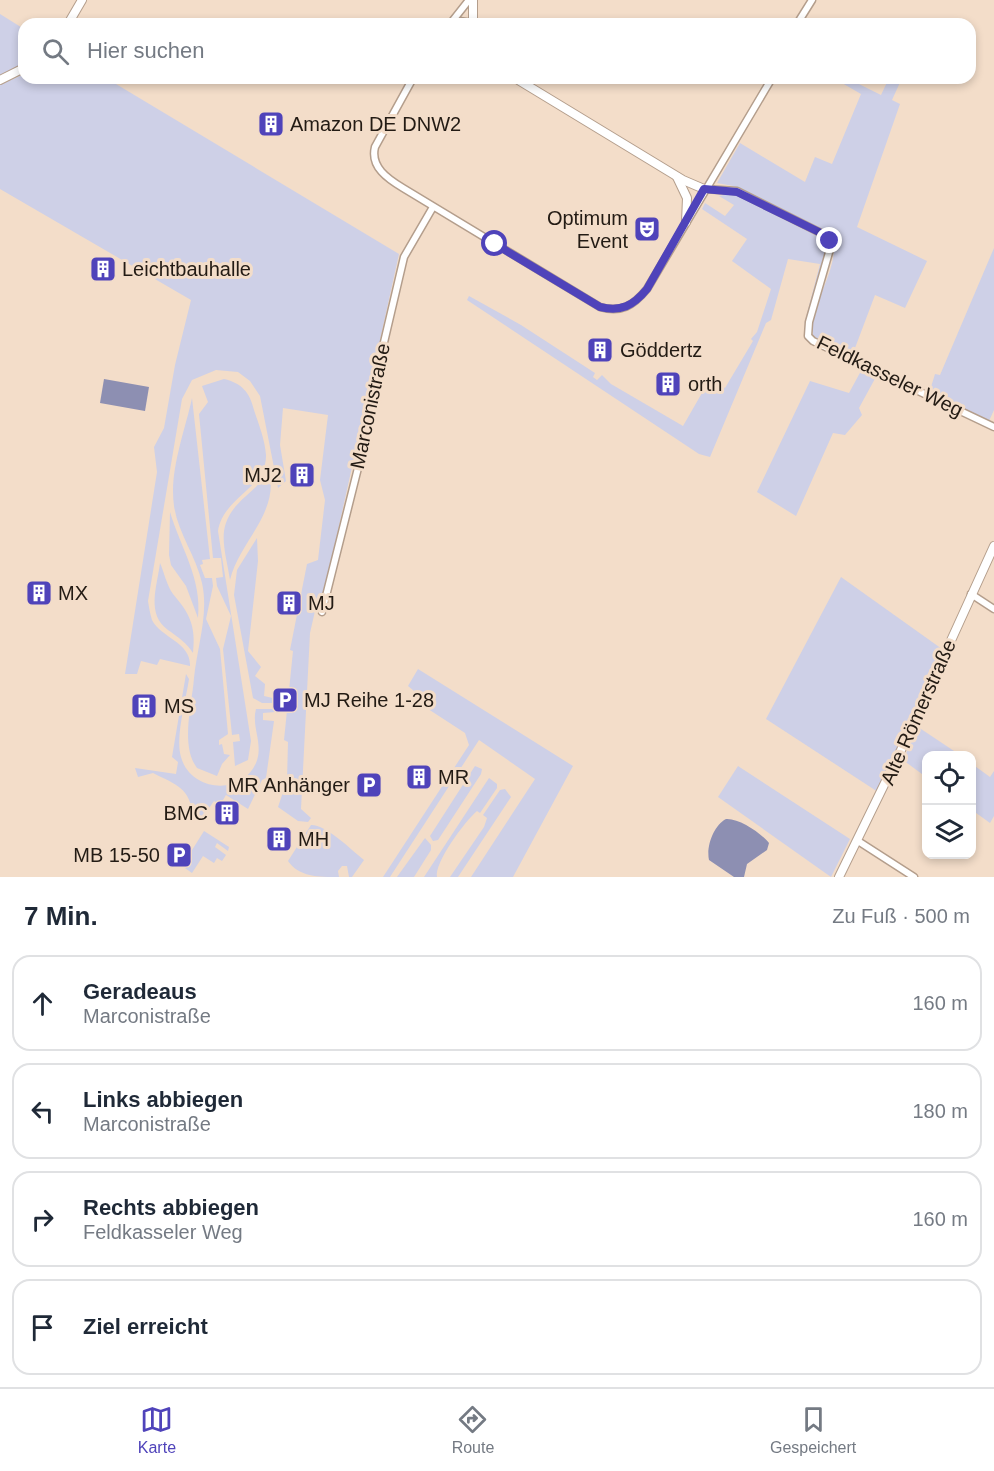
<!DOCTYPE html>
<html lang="de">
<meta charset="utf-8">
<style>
body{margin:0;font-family:Arial,sans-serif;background:#f2f2f3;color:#1f2937}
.controls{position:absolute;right:18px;bottom:18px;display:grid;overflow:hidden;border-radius:12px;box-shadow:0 3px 9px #0003}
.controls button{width:54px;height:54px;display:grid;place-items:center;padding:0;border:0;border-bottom:2px solid #e0e1e3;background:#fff;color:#1f2937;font:30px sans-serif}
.stop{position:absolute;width:18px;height:18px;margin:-14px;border:4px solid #4f43ba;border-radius:50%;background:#fff}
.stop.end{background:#4f43ba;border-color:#fff;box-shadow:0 2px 6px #0008}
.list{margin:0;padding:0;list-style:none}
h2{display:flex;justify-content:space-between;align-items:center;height:78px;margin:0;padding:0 24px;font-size:26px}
h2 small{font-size:20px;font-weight:400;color:#747a83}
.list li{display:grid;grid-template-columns:39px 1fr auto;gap:18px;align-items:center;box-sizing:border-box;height:96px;margin:0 12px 12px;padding:0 12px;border:2px solid #e0e1e3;border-radius:18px}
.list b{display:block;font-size:22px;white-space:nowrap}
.list p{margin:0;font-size:20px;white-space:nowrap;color:#747a83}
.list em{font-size:20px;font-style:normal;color:#747a83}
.icon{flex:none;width:33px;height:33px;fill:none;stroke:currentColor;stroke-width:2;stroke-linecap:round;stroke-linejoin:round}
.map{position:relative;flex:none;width:994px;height:877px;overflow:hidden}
.search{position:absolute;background:#fff;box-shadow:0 3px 9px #0003;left:18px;right:18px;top:18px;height:66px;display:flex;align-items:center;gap:15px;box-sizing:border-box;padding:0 21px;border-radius:18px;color:#747a83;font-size:22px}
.sheet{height:510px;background:#fff}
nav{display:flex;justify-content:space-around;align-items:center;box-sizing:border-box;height:84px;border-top:2px solid #e0e1e3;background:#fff;font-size:16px;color:#747a83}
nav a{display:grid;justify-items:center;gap:3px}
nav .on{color:#4f43ba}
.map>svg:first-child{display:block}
.green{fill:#ced0e7}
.water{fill:#8d8fb2}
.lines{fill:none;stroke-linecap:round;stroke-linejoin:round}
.minor-casing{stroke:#b49e8c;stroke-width:9}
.tertiary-casing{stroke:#b49e8c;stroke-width:10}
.minor{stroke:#fff;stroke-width:6}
.tertiary{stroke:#fff;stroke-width:8}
.route{stroke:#4f43ba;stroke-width:8}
.labels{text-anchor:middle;stroke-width:6;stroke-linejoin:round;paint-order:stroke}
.poi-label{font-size:20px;fill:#231b14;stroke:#f3ddc9;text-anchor:start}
.street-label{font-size:20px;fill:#231b14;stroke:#f3ddc9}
</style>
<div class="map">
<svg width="994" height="877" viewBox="0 0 994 877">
<rect width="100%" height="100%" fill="#f3ddc9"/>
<g class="green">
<polygon points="0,14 24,29 24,63 0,75"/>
<path d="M24 74V78H106L399 254 320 612 315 611 310 633 301 809 311 818 308 822 298 821 278 807 287 780 288 742 284 740 293 651 290 650 307 564 318 560 325 500 320 480 328 415 283 408 280 445 286 481 278 488 260 396 250 381 238 372 216 370 192 380 182 399 148 601C149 607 150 614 152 620 161 638 191 642 190 666L160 659 157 665 141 661 137 674H125L157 472 154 447 164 428 175 365 191 300 0 189V85Z"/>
<path d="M844 78H854L853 81 881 95 889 78H902L892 100 900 104 857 227 927 261 905 308 875 295 852 356 818 340 813 335C808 304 844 264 831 235L733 186 717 183 740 143 805 182 815 157 832 164 861 94 842 83Z"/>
<polygon points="728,194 742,197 819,235 827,247 803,329 820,264 788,259 771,320 766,323 710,457 699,454 467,300 469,296 521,325 595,373 593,377 597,380 602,375 611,384 683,426 710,379 725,388 753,341 751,339 757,332 771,289 732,261 747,239 702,209 705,203 725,216 734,205 719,196"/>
<polygon points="994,248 994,410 989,421 934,394 931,387 935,374 940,375"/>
<polygon points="862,369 877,375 859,408 862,415 845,435 833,433 796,516 757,492 810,381 849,393"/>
<path d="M224 379C242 383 250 393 254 410 259 425 265 440 266 455 267 488 223 497 218 531L251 741 248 760 235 766 233 742 240 741 239 734 232 735 223 649 231 616 217 586 216 578 223 577 221 558H213L199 414 208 402 202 386Z"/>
<path d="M192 398 210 559 202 560 203 564 200 565 205 578H212L213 586 206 619 220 649 228 734 219 740V745L222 744 224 754 230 755 222 764 217 776 197 768C180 745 192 705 194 678 197 647 209 614 202 583 196 556 178 533 174 506 169 471 185 431 192 398Z"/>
<path d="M269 468C280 514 240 540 230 580 224 543 214 524 246 496 256 487 264 480 269 468Z"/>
<path d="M170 512C181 549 202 578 198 618L186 586 171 565 169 555Z"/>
<polygon points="257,538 258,561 248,651 261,667 255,676 265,684 264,696 277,699 272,703 262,703 253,698 234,595 237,570"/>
<path d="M160 563C164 572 167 586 173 594 190 614 196 626 193 653 187 643 178 637 168 630 146 614 157 587 160 563Z"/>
<polygon points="841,577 942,649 878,792 766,719"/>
<polygon points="418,669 573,766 513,877 471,877 535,779 479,740 390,877 383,877 469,745 465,733 422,705 409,704 411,701 414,703 420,696 408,686"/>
<path d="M186 674 189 679C186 700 175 737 181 757 190 791 241 797 256 763 264 744 251 727 256 709H272L275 712 263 713V720L274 721 266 778 262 780 248 809 226 795 220 805 214 801 200 821 193 816C190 788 177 785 153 773L138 777 135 768 176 774 178 762 172 757Z"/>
<polygon points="918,727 960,755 926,756 926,777 903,760"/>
<polygon points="972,764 990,777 994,771 994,816 990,823 972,810"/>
<polygon points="475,766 482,769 481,774 438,840 433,841 430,836"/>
<polygon points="738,766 850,839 831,877 718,797"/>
<path d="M489 778 497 784V788L480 813 477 811C465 821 434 863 437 877H424Z"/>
<polygon points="505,789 511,797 458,877 450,877 484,827 487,818 483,815 500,790"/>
<path d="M311 825C327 825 350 849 364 860L352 877H349L347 866H342L338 871 339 877C318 877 299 877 288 861Z"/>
<polygon points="204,831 229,847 228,851 217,843 215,847 226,855 222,861 217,858 214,863 203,856 192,873 182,866"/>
<polygon points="425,838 431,845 431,850 414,877 397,877"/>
</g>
<g class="water">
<polygon points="104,379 149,387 145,411 100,403"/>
<path d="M726 819C739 818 761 833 769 843L767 850 747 864 744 877H734L709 860C706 846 714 825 726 819Z"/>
</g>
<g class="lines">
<defs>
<g id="minor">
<polyline points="450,24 469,0"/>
<polyline points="451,24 459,21 473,23"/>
<polyline points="797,24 812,0"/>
<path d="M413 78 375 147C370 167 388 179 403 188L600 307C621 313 633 306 647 289L772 78"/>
<polyline points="704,189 737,191 819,232 830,241 830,249 809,322 808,336 813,341 994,427"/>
<polyline points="971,594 994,609"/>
<polyline points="322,612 371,416 374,385 404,257 433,207"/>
<polyline points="858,841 914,877"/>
</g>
<g id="tertiary">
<polyline points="473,0 473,24"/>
<polyline points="68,24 82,0"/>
<polyline points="515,78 683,180 704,189"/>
<polyline points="0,80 24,68"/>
<polyline points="677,177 687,198 686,222"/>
<polyline points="839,877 903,746 994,546"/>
</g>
</defs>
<use href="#minor" class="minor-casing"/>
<use href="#tertiary" class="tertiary-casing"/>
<use href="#minor" class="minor"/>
<use href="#tertiary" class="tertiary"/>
</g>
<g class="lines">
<path class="route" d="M495 244 600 307C621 312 633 306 647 289L704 189 737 192 819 232 830 241"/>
</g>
<defs>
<symbol id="building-square" viewBox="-11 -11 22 22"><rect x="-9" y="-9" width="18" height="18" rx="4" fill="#4f43ba" stroke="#f3ddc9"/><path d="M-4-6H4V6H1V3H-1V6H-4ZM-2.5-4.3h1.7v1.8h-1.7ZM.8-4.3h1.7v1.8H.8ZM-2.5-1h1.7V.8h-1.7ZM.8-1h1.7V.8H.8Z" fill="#fff"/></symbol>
<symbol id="theatre-square" viewBox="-11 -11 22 22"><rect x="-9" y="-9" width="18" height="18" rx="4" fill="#4f43ba" stroke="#f3ddc9"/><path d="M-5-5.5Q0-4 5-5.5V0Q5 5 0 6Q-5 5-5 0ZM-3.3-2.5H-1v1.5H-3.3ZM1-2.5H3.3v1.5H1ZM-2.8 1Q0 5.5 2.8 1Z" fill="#fff"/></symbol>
<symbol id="parking-square" viewBox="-11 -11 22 22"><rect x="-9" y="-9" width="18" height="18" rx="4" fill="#4f43ba" stroke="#f3ddc9"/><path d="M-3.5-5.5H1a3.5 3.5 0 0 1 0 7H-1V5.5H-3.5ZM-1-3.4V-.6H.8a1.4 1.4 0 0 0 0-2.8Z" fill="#fff"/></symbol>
</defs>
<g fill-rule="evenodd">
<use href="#building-square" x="256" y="109" width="30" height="30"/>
<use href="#theatre-square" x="632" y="214" width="30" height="30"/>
<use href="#building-square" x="88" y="254" width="30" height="30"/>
<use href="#building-square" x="585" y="335" width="30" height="30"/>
<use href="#building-square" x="653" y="369" width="30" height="30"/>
<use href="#building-square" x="287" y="460" width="30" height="30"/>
<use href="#building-square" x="24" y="578" width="30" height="30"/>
<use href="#building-square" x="274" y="588" width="30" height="30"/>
<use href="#parking-square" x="270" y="685" width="30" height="30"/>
<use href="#building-square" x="129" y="691" width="30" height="30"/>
<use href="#building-square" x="404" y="762" width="30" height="30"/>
<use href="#parking-square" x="354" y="770" width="30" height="30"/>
<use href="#building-square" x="212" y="798" width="30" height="30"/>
<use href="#building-square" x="264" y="824" width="30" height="30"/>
<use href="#parking-square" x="164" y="840" width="30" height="30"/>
</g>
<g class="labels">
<g class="poi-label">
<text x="290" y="131">Amazon DE DNW2</text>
<text x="628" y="225" text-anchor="end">Optimum<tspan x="628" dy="23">Event</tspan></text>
<text x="122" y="276">Leichtbauhalle</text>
<text x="620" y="357">Göddertz</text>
<text x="688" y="391">orth</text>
<text x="282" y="482" text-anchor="end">MJ2</text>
<text x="58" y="600">MX</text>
<text x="308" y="610">MJ</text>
<text x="304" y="707">MJ Reihe 1-28</text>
<text x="164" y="713">MS</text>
<text x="438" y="784">MR</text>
<text x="350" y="792" text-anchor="end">MR Anhänger</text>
<text x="208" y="820" text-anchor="end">BMC</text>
<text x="298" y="846">MH</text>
<text x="160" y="862" text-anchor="end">MB 15-50</text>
</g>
<g class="street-label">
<text transform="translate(890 376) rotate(26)" y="7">Feldkasseler Weg</text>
<text transform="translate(370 406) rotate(-78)" y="7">Marconistraße</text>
<text transform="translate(918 712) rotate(-66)" y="7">Alte Römerstraße</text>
</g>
</g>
</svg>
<div class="controls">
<button><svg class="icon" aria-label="locate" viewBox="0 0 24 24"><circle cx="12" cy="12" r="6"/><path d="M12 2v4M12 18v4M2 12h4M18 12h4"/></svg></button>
<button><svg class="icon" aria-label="layers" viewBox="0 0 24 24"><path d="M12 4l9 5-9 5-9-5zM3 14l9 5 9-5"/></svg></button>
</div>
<div class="stop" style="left:495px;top:244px"></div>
<div class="stop end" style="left:830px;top:241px"></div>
<div class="search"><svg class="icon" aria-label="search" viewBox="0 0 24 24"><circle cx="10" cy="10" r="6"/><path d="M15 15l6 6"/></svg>Hier suchen</div>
</div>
<section class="sheet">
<h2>7 Min.<small>Zu Fuß · 500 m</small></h2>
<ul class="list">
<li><svg class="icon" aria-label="ahead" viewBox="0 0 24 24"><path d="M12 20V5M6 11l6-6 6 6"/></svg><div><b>Geradeaus</b><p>Marconistraße</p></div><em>160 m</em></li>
<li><svg class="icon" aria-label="left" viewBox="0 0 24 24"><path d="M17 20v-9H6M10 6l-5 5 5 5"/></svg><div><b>Links abbiegen</b><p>Marconistraße</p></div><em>180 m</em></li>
<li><svg class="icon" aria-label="right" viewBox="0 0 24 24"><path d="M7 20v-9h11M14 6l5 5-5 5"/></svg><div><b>Rechts abbiegen</b><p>Feldkasseler Weg</p></div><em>160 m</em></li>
<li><svg class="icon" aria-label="arrive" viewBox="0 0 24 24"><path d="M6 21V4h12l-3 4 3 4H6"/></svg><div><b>Ziel erreicht</b></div></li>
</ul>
</section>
<nav>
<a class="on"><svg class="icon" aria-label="map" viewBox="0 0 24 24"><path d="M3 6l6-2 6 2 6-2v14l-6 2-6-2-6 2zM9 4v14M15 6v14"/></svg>Karte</a>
<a><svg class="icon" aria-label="directions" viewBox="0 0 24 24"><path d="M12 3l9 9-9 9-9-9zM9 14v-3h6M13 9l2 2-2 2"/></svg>Route</a>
<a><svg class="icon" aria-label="saved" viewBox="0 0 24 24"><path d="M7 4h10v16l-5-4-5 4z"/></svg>Gespeichert</a>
</nav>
